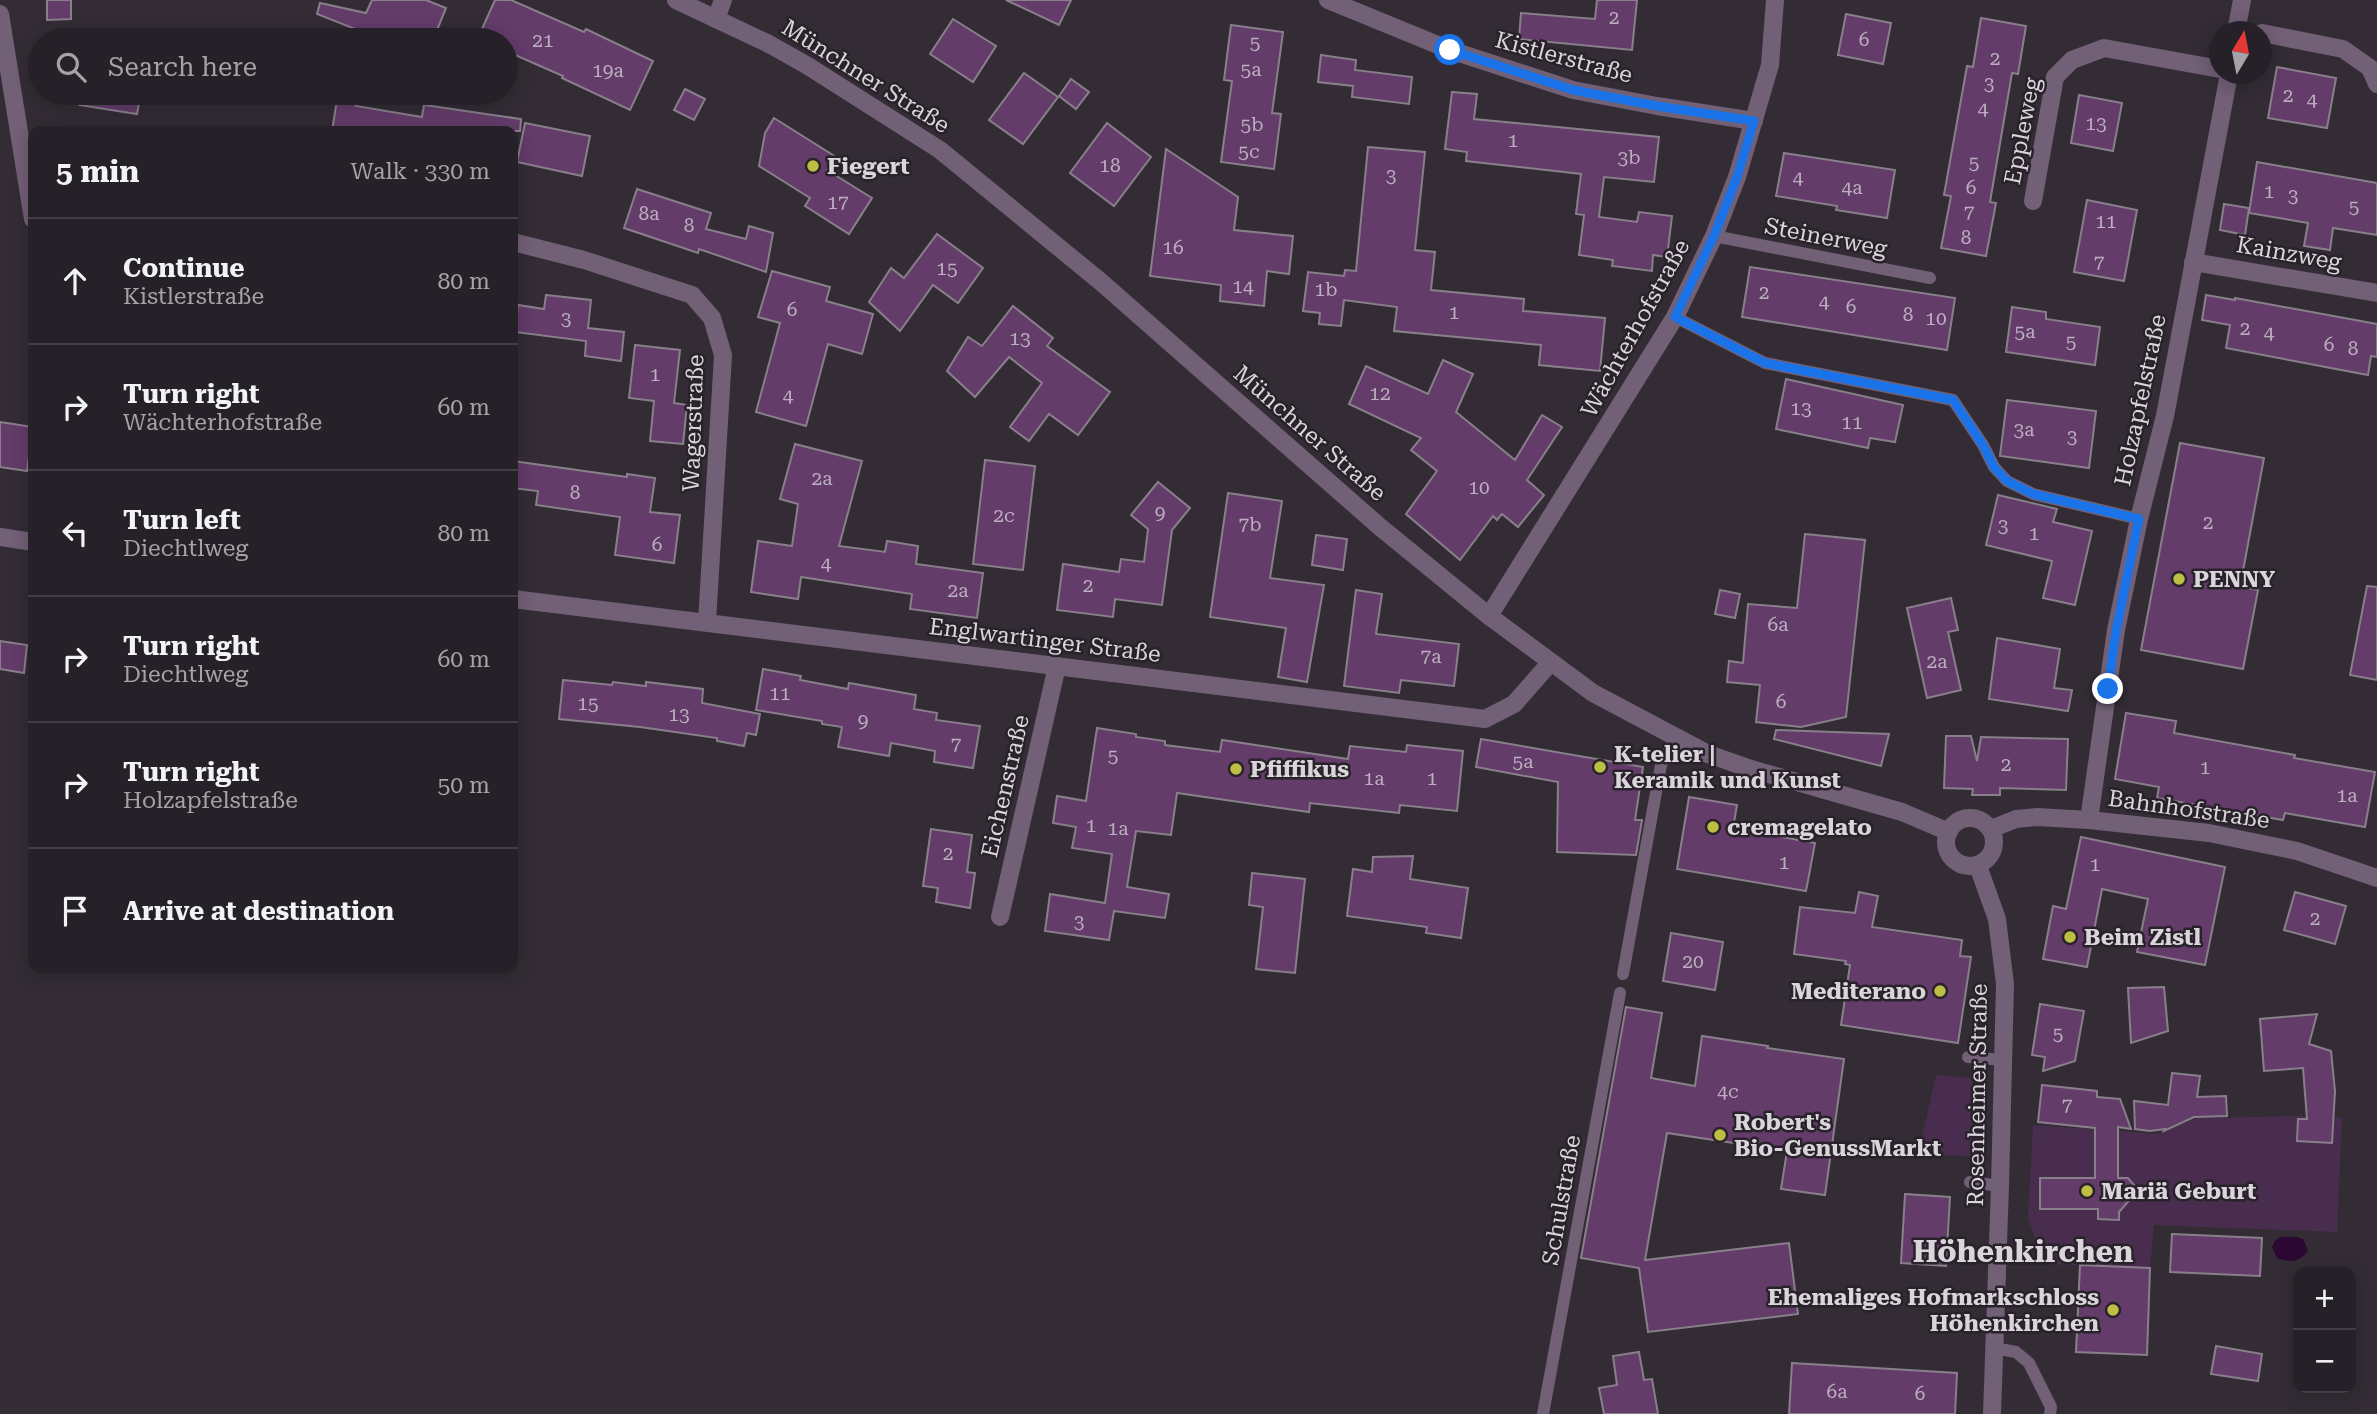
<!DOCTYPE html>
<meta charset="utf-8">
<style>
body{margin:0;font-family:"Roboto Serif",serif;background:#322e34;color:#f1f3f6}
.controls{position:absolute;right:21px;bottom:21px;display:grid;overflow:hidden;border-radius:14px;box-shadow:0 4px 18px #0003}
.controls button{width:63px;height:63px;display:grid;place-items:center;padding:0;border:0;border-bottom:2px solid #423e45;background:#262128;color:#f1f3f6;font:35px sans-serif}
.compass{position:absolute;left:2209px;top:21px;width:63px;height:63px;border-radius:50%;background:#262128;box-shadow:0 4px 18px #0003;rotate:10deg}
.stop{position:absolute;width:21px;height:21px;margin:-16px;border:5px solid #1a73e8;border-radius:50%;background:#fff}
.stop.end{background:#1a73e8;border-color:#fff;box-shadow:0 2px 7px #0008}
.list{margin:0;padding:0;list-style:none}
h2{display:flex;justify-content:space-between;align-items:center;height:91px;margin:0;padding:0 28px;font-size:30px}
h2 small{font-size:23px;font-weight:400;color:#a4a3a8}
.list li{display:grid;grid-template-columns:46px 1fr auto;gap:21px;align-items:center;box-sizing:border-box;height:126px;padding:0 28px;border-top:2px solid #423e45}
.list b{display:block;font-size:26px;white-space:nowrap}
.list p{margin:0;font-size:23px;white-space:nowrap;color:#a4a3a8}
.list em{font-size:23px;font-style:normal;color:#a4a3a8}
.icon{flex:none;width:38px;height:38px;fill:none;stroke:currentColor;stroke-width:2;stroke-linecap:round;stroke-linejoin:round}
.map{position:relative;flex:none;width:2377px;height:1414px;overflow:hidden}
.search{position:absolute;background:#262128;box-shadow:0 4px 18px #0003;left:28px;top:28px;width:490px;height:77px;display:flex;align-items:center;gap:18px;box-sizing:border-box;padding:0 24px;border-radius:38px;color:#a4a3a8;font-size:26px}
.panel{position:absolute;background:#262128;box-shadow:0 4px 18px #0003;left:28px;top:126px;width:490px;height:847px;border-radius:14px}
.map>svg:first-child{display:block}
.green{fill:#482d4e}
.water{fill:#2c0733}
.building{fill:#633c6a;stroke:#887f8a;stroke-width:2}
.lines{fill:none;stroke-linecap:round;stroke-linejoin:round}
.service{stroke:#726076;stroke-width:12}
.minor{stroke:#726076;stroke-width:18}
.tertiary{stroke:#726076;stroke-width:18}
.route{stroke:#1a73e8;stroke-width:9}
.poi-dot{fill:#bcbf44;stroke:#29222b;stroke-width:2.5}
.labels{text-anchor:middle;stroke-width:5;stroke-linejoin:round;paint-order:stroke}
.number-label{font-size:19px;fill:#bcafbf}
.street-label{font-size:23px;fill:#dad5db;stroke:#29222b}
.poi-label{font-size:23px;font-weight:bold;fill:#dad5db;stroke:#29222b;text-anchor:start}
.district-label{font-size:30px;font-weight:bold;fill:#dad5db;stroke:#29222b}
</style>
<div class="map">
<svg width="2377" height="1414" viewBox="0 0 2377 1414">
<rect width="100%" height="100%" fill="#332c35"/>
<g class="green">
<polygon points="1936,1075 1970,1078 1977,1090 1971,1156 1939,1155 1922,1138"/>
<polygon points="2298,1116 2342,1118 2337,1232 2154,1225 2150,1268 2044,1264 2028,1218 2033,1125 2157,1134 2197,1118"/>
</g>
<path class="water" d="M2280 1237H2297L2303 1239 2308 1250C2302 1262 2288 1263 2277 1258L2272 1247 2275 1241Z"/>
<g class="building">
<polygon points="47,0 71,0 71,19 47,20"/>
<polygon points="372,0 426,0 446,8 433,40 383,40 317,14 320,3 366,13"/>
<polygon points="495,0 511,0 584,32 586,29 653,61 630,110 562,78 563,76 506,51 506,40 477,40"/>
<polygon points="1006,0 1071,0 1059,25"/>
<polygon points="1597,0 1637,0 1632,50 1519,39 1521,13 1595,19"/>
<polygon points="1846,14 1891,23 1883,64 1838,55"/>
<polygon points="1981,18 2026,26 2018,74 2012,73 1990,202 1996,203 1986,256 1941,248 1951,196 1944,195 1967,66 1973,67"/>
<polygon points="953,19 996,46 973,82 930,54"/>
<polygon points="1231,25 1283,32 1272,113 1281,114 1274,169 1221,162 1232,81 1224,80"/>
<polygon points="1321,55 1356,60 1355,70 1412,77 1409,104 1352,97 1353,86 1318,82"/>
<polygon points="2277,67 2336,78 2327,128 2268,118"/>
<polygon points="1024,73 1058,97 1023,144 989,120"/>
<polygon points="1071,79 1089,92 1076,109 1059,96"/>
<polygon points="685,89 705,99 694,120 674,110"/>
<polygon points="1452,92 1477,94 1474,119 1659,137 1654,182 1604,177 1599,217 1637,222 1639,212 1672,216 1667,257 1653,255 1652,271 1612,266 1613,260 1579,255 1584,215 1576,214 1581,174 1466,161 1467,152 1445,149"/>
<polygon points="80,93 141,93 137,114 79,105"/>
<polygon points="338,93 358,95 356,106 422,117 424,105 521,119 520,131 332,131"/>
<polygon points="2079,95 2122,103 2113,151 2071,143"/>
<polygon points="774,118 836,157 827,170 872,198 849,234 805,206 810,198 759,166 765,133"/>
<polygon points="525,123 590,136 582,176 517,162"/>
<polygon points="1107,123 1151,157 1114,206 1070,173"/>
<polygon points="1368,147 1425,152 1415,250 1435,252 1431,290 1524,299 1523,311 1605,318 1600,371 1539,365 1541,345 1394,331 1397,307 1344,300 1341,326 1319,324 1320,313 1303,311 1308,272 1344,276 1345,270 1356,271"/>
<polygon points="1166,149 1238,197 1234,230 1293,236 1289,274 1267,271 1264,306 1220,301 1221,285 1150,276"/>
<polygon points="1784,153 1895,170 1887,218 1836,210 1837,206 1776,196"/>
<polygon points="2257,162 2377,183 2377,235 2333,228 2330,250 2304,246 2308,223 2249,213"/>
<polygon points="637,189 711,213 706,229 746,239 749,226 773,233 766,272 699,249 698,253 624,228"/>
<polygon points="2087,200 2137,210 2124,281 2074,272"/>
<polygon points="2224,204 2249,208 2245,235 2220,230"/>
<polygon points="937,234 983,268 958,303 933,285 900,331 869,302 891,268 904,278"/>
<polygon points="1750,267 1955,298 1947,350 1742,317"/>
<polygon points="772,271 830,287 826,301 873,314 862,354 828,344 806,426 756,412 780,323 758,317"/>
<polygon points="546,295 591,300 588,328 624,332 621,361 585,356 586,341 515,332 518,305 544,309"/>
<polygon points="2206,295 2235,300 2235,298 2377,324 2377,357 2371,356 2368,375 2226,348 2230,325 2202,320"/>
<polygon points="1013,306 1053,338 1047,346 1110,392 1078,435 1049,414 1029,441 1010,427 1042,383 1009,357 975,397 947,371 968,337 982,346"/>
<polygon points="2012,307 2046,312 2046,319 2100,327 2095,365 2006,352"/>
<polygon points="635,345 680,350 674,403 687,405 683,444 650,441 654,401 629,398"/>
<polygon points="1443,360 1473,374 1456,412 1515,460 1542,415 1562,427 1527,480 1544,495 1518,527 1502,514 1497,520 1493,516 1460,560 1406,514 1437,471 1411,450 1421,438 1349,404 1366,366 1428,394"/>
<polygon points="1786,379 1903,405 1895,442 1870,438 1868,448 1776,429"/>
<polygon points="2007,400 2096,411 2089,468 2000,456"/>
<polygon points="0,422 33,427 27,471 0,467"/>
<polygon points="2180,443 2264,458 2240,587 2258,590 2243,669 2141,650"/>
<polygon points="795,444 862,461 839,546 885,552 887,541 918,546 916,564 983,573 977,618 910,609 912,594 801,577 798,599 751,592 758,541 792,546 798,504 780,499"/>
<polygon points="985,460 1035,466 1023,570 973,564"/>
<polygon points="513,461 627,477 627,474 655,478 650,512 680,515 674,563 615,555 620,517 536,505 538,491 513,488"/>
<polygon points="1158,482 1190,508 1172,530 1162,605 1115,599 1113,617 1057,610 1063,564 1119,572 1121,559 1144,562 1148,529 1131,515"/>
<polygon points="1228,493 1282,501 1270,578 1324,585 1307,682 1278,677 1286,628 1210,617"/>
<polygon points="1998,495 2057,509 2053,522 2092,531 2075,605 2043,598 2052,561 1986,545"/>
<polygon points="1805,534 1865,540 1846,717 1801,727 1756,722 1760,685 1727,682 1729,661 1743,663 1748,604 1797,608"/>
<polygon points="1316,535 1347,539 1343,570 1312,565"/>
<polygon points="2367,586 2377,587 2377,680 2350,675"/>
<polygon points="1356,590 1382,594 1376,634 1459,644 1454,686 1401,680 1399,693 1344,686"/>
<polygon points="1720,590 1740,594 1735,618 1715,614"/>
<polygon points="1951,598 1958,630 1948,632 1961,690 1927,698 1907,608"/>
<polygon points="1997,638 2060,649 2054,688 2072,690 2068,711 1989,699"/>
<polygon points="0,641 27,645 24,673 0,669"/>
<polygon points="763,669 801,676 800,680 848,689 849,683 916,695 914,709 937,713 936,720 980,726 973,768 934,762 935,751 891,743 889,756 838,747 842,727 822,724 822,721 756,710"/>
<polygon points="563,680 612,685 613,682 646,686 646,682 703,689 702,703 760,714 756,735 747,733 744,746 717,741 717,738 640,727 559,719"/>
<polygon points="2126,713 2176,721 2174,733 2295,755 2294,758 2375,772 2365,827 2285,813 2283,820 2157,798 2159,787 2115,779"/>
<polygon points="1097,728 1136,734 1136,737 1165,741 1165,745 1220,752 1222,740 1348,759 1350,746 1406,752 1407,745 1463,751 1457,811 1400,805 1399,813 1310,803 1309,812 1177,793 1171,835 1136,831 1127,887 1169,894 1165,918 1114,911 1109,940 1045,931 1050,894 1105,903 1112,854 1072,848 1076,827 1053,823 1057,796 1086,801"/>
<polygon points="1776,730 1889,734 1881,766 1774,739"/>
<polygon points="1946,736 1971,736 1977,761 1981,737 2068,739 2066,790 2000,788 2000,795 1972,795 1973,789 1944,788"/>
<polygon points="1481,739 1643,767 1635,820 1642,820 1636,855 1557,852 1558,782 1476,767"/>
<polygon points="1689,797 1737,805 1733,828 1815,843 1806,891 1677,869"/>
<polygon points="931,829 972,835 967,872 975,873 970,908 936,902 938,888 923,886"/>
<polygon points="2081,837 2225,867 2205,965 2137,952 2148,899 2102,889 2087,967 2043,959 2053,906 2066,909"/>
<polygon points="1413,856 1410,879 1468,888 1461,938 1426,933 1427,927 1347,916 1353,869 1372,872 1373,857"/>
<polygon points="1252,873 1305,879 1295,973 1256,969 1263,907 1249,905"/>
<polygon points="1859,892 1878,896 1872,927 1962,940 1960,956 1971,957 1958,1043 1841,1025 1850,965 1845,964 1846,961 1794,954 1800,907 1855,913"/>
<polygon points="2295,892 2346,906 2335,944 2284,930"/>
<polygon points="1671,933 1723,942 1715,990 1663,981"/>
<polygon points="2164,987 2168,1031 2131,1043 2128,988"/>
<polygon points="2040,1004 2084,1011 2075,1061 2043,1071 2045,1057 2032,1055"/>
<polygon points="1626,1007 1662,1013 1651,1078 1695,1086 1702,1036 1768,1046 1767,1048 1844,1059 1825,1195 1781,1189 1787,1151 1667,1133 1645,1260 1789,1243 1798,1314 1648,1332 1639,1268 1581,1258"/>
<polygon points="2317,1014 2309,1044 2331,1051 2335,1091 2332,1143 2297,1141 2298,1119 2307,1119 2303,1068 2264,1071 2260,1019"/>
<polygon points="2172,1073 2200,1076 2197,1097 2226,1096 2227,1116 2194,1117 2164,1131 2165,1129 2150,1131 2135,1129 2134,1101 2168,1105"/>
<polygon points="2042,1085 2097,1091 2097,1097 2120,1099 2131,1129 2118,1127 2118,1178 2128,1178 2134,1185 2133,1196 2119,1212 2119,1220 2098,1219 2098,1209 2040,1209 2040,1178 2095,1178 2095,1128 2038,1122"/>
<polygon points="1905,1194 1950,1197 1946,1266 1901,1263"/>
<polygon points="2172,1234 2262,1238 2260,1276 2170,1272"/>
<polygon points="2080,1265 2150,1268 2147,1355 2076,1352"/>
<polygon points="2216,1346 2262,1354 2258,1381 2211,1374"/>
<polygon points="1639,1352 1644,1380 1652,1379 1658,1414 1604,1414 1599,1388 1617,1385 1613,1356"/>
<polygon points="1792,1363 1957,1373 1955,1414 1789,1414"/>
</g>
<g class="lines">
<g class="service">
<polyline points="1714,236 1930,278"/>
<polyline points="1675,317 1765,363 1953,400 1983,445 1994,467 2007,481 2033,494 2139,519"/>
<polyline points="1623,974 1661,765 1675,738"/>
<polyline points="1968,1057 2003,1060"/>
<polyline points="1970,1182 2000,1186"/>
<polyline points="1994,1348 2016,1352 2029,1363 2051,1407 2050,1414"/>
<polyline points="1543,1414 1620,993"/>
</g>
<g class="minor">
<polyline points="1328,0 1450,50 1573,90 1657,106 1754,121"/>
<polyline points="0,14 33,219"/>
<polyline points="716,19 723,0"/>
<polyline points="2236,32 2242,0"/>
<polyline points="2262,33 2343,49 2370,68 2377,84"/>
<polyline points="2033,201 2055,77 2072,60 2104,48 2220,69"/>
<polyline points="513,242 584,260 692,295 712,318 723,355 707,622"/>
<polyline points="2193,262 2377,293"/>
<polyline points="0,537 33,542"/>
<polyline points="513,599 1485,719 1514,704 1550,663"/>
<polyline points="1489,616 1675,317 1714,236 1737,177 1770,65 1775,0"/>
<polyline points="2089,820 2116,630 2139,519 2165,416 2229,74"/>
<polyline points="1000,917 1057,666"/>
</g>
<g class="tertiary">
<polyline points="676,0 769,44 808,66 940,150 1101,282 1380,527 1489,616 1593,693 1708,754 1751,769 1902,812 1949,832"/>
<circle cx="1970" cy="842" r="24"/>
<polyline points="1991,829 2016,819 2037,817 2089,820 2209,833 2297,851 2377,878"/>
<polyline points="1978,866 1997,919 2005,984 2000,1186 1992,1414"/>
</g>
</g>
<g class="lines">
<polyline class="route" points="1450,50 1573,90 1657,106 1754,121 1737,177 1714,236 1675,317 1765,363 1953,400 1983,445 1994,467 2007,481 2033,494 2139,519 2116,631 2108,689"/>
</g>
<g class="poi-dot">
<circle cx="813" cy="166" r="7"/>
<circle cx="2179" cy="579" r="7"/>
<circle cx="1600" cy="767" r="7"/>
<circle cx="1236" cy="769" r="7"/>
<circle cx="1713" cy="827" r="7"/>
<circle cx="2070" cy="937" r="7"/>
<circle cx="1940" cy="991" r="7"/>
<circle cx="1720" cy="1135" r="7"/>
<circle cx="2087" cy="1191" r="7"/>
<circle cx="2113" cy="1310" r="7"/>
</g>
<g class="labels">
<g class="number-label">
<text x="1614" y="24">2</text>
<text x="1864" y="46">6</text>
<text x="543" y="47">21</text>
<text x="1255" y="49">5</text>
<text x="1995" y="65">2</text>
<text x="1251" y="76">5a</text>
<text x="608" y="77">19a</text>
<text x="1989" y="90">3</text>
<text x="2288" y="102">2</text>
<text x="2312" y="106">4</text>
<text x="1983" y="115">4</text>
<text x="2096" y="130">13</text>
<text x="1252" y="131">5b</text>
<text x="1513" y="147">1</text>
<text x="1249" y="158">5c</text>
<text x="1629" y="164">3b</text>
<text x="1974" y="169">5</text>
<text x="1110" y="172">18</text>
<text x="1391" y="182">3</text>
<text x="1798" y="184">4</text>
<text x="1852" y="194">4a</text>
<text x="1971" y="194">6</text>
<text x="2269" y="198">1</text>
<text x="2293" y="202">3</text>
<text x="838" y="209">17</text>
<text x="2354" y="213">5</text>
<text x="1969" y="219">7</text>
<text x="649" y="220">8a</text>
<text x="2106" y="228">11</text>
<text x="689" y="232">8</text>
<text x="1966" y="244">8</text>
<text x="1173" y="254">16</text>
<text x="2099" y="269">7</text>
<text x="947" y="275">15</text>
<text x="1243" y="293">14</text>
<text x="1326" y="296">1b</text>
<text x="1764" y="299">2</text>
<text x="1824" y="308">4</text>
<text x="1851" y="313">6</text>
<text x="792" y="316">6</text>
<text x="1454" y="319">1</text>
<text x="1908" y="321">8</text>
<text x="566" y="325">3</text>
<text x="1936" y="325">10</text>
<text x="2245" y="335">2</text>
<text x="2025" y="338">5a</text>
<text x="2269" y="339">4</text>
<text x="1020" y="345">13</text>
<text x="2071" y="348">5</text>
<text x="2329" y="351">6</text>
<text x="2353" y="355">8</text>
<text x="655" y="381">1</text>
<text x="1380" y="400">12</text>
<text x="788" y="402">4</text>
<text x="1801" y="415">13</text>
<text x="1852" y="429">11</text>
<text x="2024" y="436">3a</text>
<text x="2072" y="443">3</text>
<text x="822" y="485">2a</text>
<text x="1479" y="494">10</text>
<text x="575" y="499">8</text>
<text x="1160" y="519">9</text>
<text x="1004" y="522">2c</text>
<text x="2208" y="529">2</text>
<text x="1250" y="531">7b</text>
<text x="2003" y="532">3</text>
<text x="2034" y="540">1</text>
<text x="657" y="551">6</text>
<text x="826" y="570">4</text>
<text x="1088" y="592">2</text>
<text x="958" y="597">2a</text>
<text x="1778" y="631">6a</text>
<text x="1431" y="663">7a</text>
<text x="1937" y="668">2a</text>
<text x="780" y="700">11</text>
<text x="1781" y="708">6</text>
<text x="588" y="710">15</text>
<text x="679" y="721">13</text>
<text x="863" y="727">9</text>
<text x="956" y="751">7</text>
<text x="1113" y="762">5</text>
<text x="1523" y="768">5a</text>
<text x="2006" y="771">2</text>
<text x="2205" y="774">1</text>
<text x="1374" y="785">1a</text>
<text x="1432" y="785">1</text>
<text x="2347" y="802">1a</text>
<text x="1091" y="832">1</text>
<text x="1118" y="835">1a</text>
<text x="948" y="860">2</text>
<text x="1784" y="869">1</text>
<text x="2095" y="871">1</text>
<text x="2315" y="925">2</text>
<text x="1079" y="928">3</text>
<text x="1693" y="968">20</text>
<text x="2058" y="1040">5</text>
<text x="1728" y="1098">4c</text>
<text x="2067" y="1112">7</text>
<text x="1837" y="1398">6a</text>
<text x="1920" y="1400">6</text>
</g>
<g class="street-label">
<text transform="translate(1564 57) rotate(15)" y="8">Kistlerstraße</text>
<text transform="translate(866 76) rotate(32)" y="8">Münchner Straße</text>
<text transform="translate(2022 131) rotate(-79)" y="8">Eppleweg</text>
<text transform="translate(1826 237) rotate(11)" y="8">Steinerweg</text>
<text transform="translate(2289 253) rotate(10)" y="8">Kainzweg</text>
<text transform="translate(1635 328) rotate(-61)" y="8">Wächterhofstraße</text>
<text transform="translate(2140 400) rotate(-78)" y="8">Holzapfelstraße</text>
<text transform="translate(693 423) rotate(-88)" y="8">Wagerstraße</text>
<text transform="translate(1310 433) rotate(41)" y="8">Münchner Straße</text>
<text transform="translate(1045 640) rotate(7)" y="8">Englwartinger Straße</text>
<text transform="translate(1005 786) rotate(-77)" y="8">Eichenstraße</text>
<text transform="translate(2189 809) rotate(8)" y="8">Bahnhofstraße</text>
<text transform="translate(1977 1095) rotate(-89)" y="8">Rosenheimer Straße</text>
<text transform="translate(1561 1200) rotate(-80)" y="8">Schulstraße</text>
</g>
<g class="poi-label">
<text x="827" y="174">Fiegert</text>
<text x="2193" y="587">PENNY</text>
<text x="1614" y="762">K-telier |<tspan x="1614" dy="26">Keramik und Kunst</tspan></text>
<text x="1250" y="777">Pfiffikus</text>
<text x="1727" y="835">cremagelato</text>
<text x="2084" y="945">Beim Zistl</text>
<text x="1926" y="999" text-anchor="end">Mediterano</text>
<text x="1734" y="1130">Robert's<tspan x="1734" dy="26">Bio-GenussMarkt</tspan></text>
<text x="2101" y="1199">Mariä Geburt</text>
<text x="2099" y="1305" text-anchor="end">Ehemaliges Hofmarkschloss<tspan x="2099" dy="26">Höhenkirchen</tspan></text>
</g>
<g class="district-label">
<text x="2023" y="1262">Höhenkirchen</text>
</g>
</g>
</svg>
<div class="controls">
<button>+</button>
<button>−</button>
</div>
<svg class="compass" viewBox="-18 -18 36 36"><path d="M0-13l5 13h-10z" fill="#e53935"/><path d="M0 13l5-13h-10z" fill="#a4a3a8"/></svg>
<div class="stop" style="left:1450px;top:50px"></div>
<div class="stop end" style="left:2108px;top:689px"></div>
<div class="search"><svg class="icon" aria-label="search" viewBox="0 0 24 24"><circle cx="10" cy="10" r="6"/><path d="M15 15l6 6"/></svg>Search here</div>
<section class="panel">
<h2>5 min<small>Walk · 330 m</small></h2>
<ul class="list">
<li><svg class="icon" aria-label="ahead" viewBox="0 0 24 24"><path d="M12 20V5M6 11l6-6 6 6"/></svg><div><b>Continue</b><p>Kistlerstraße</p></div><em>80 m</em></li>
<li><svg class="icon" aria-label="right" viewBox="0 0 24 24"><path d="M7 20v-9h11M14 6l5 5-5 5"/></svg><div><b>Turn right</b><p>Wächterhofstraße</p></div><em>60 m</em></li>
<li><svg class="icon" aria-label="left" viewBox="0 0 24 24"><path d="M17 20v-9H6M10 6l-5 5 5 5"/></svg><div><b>Turn left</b><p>Diechtlweg</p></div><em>80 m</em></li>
<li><svg class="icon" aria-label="right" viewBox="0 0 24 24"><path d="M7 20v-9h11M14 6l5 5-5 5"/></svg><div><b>Turn right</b><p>Diechtlweg</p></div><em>60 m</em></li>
<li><svg class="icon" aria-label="right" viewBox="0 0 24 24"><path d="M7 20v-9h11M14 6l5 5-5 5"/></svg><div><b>Turn right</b><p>Holzapfelstraße</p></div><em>50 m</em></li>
<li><svg class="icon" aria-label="arrive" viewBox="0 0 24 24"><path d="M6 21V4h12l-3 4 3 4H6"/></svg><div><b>Arrive at destination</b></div></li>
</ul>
</section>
</div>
